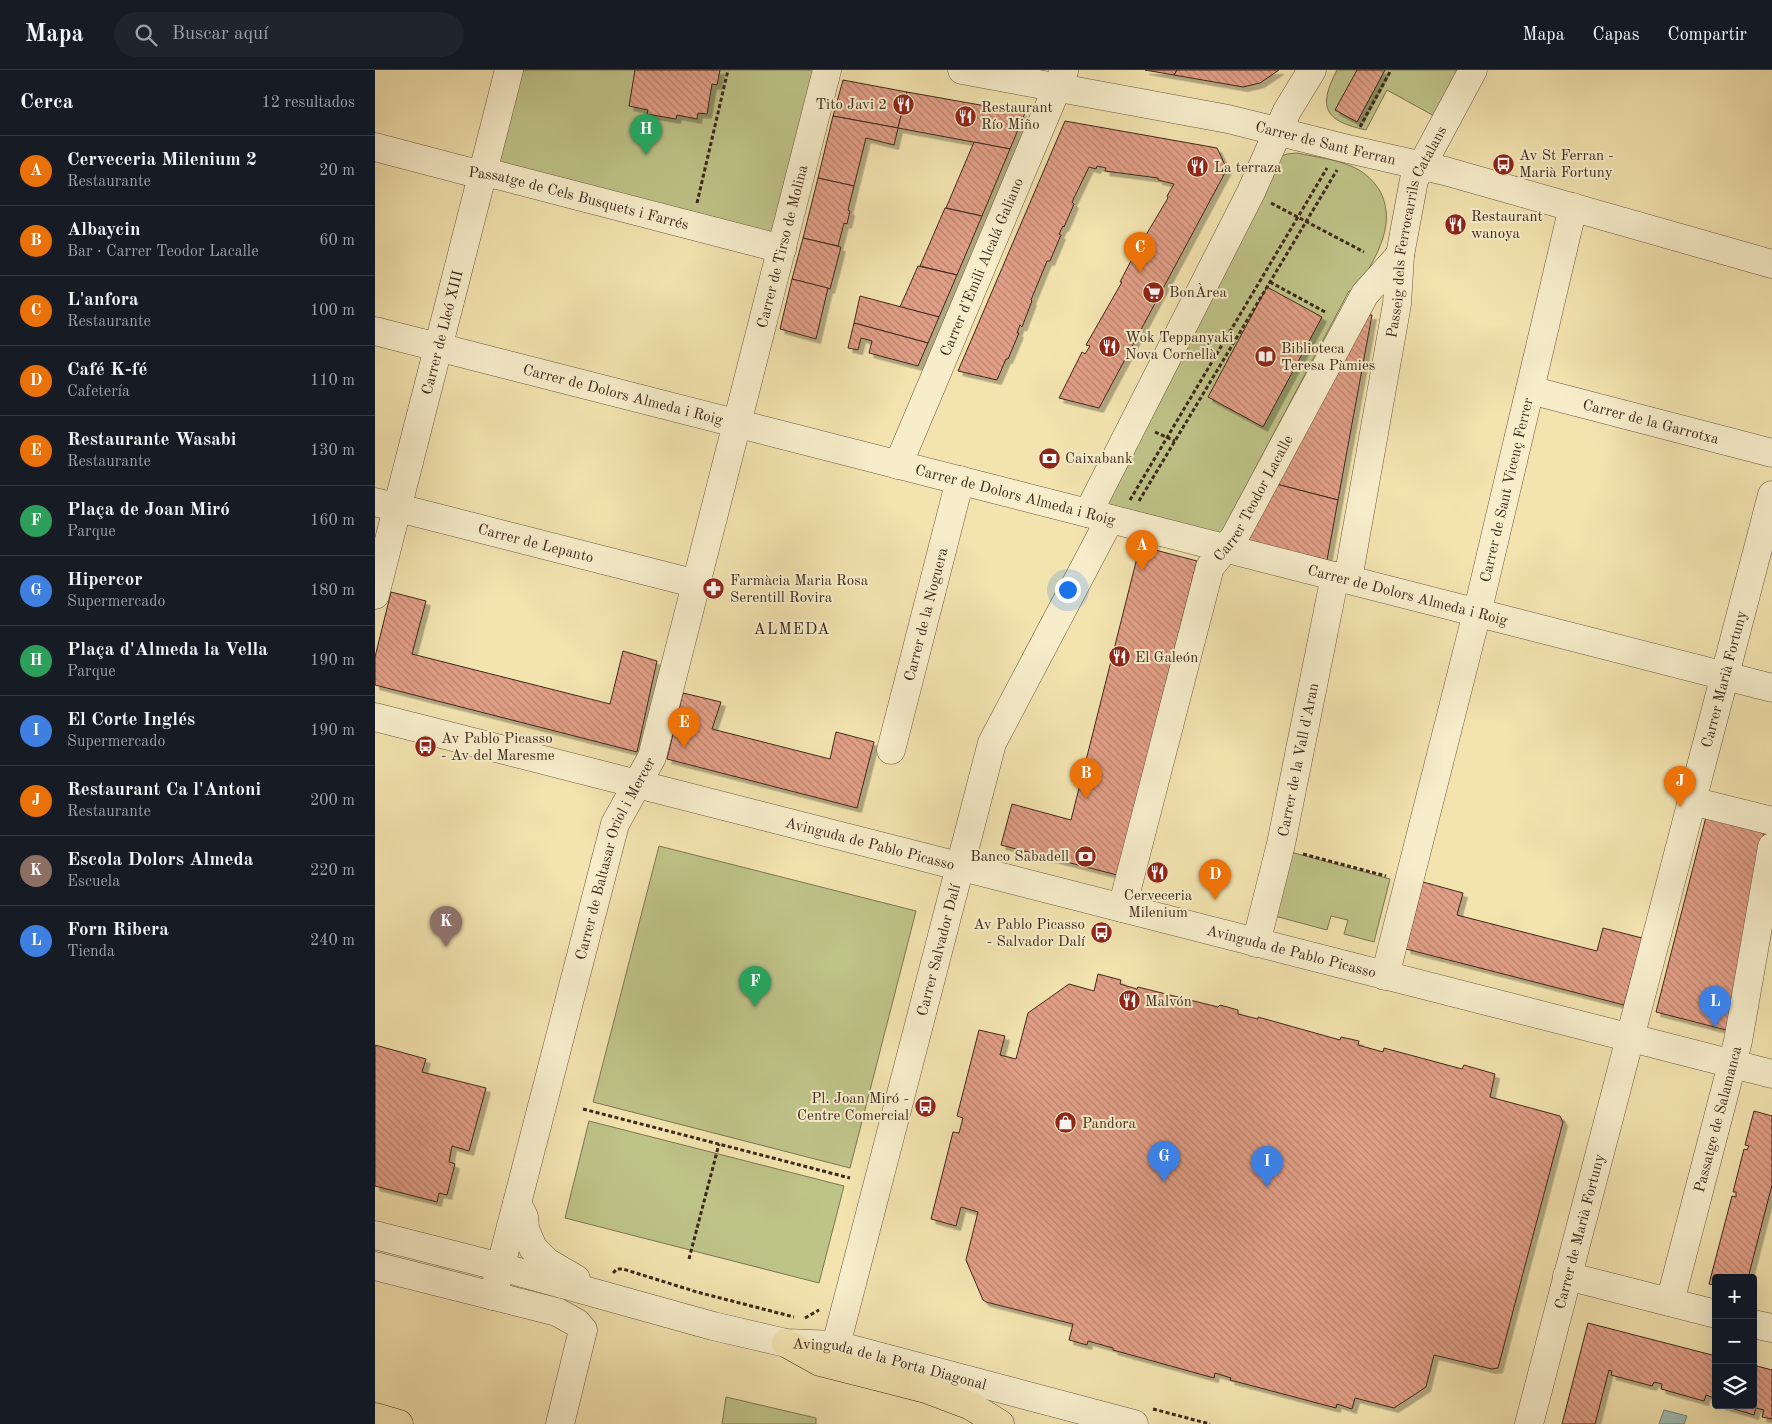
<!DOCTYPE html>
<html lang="es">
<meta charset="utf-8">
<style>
body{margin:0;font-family:"Old Standard TT",serif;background:#20242c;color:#f1f3f6}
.controls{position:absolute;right:15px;bottom:15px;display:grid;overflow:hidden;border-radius:5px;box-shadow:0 5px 20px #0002}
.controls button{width:45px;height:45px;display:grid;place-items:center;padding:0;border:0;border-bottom:1px solid #363941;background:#171b24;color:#f1f3f6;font:25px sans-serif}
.you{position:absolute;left:692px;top:519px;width:18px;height:18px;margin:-12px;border:4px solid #fff;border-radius:50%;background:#1a73e8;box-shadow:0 0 0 8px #1a73e833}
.badge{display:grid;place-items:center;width:32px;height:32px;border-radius:50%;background:#c59692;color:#fff;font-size:16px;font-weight:700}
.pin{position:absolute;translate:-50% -41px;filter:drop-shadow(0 1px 2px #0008)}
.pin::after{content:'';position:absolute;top:26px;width:18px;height:15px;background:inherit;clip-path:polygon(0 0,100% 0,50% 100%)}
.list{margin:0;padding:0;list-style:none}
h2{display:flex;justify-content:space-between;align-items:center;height:65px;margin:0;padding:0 20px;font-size:21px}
h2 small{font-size:16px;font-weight:400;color:#9ea1a6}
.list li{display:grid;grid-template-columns:32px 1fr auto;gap:15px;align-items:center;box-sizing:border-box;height:70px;padding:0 20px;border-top:1px solid #363941}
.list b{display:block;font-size:19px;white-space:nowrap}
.list p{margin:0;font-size:16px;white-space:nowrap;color:#9ea1a6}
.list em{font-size:16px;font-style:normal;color:#9ea1a6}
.icon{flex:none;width:28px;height:28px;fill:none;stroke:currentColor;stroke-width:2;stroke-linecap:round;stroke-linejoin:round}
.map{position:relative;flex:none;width:1397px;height:1354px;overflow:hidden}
header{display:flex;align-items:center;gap:30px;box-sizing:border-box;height:70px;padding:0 25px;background:#171b24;border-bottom:1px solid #363941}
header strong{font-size:24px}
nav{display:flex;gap:28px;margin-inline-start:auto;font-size:18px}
.search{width:350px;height:45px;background:#20242c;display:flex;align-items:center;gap:12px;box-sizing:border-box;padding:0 18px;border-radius:28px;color:#9ea1a6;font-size:19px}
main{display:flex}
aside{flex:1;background:#171b24}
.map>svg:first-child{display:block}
.park{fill:#bec388;stroke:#7e7652}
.water{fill:#9dbdb4;stroke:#778177}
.building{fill:url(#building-back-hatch);stroke:#3e281c;filter:url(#shadow)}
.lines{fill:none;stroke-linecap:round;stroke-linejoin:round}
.minor-casing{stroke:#6b5741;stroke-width:29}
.highway-casing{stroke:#3e281c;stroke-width:29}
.path{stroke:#3e281c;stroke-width:3;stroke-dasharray:4 2.5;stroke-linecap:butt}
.minor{stroke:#f7edcb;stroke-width:28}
.highway{stroke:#f2e3af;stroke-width:28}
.labels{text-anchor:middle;stroke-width:4;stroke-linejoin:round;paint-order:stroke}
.poi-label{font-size:15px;fill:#3e281c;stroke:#f7edcb;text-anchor:start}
.street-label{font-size:15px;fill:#3e281c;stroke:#f7edcb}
.neighbourhood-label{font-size:16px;letter-spacing:1px;fill:#3e281c;stroke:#f7edcb}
</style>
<header>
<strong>Mapa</strong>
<div class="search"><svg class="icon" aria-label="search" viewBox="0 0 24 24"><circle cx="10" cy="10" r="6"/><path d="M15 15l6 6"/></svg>Buscar aquí</div>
<nav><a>Mapa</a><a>Capas</a><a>Compartir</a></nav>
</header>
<main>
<aside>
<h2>Cerca<small>12 resultados</small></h2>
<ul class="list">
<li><span class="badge" style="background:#e8710a">A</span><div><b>Cerveceria Milenium 2</b><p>Restaurante</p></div><em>20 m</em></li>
<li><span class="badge" style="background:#e8710a">B</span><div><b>Albaycin</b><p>Bar · Carrer Teodor Lacalle</p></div><em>60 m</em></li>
<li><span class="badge" style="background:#e8710a">C</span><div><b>L'anfora</b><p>Restaurante</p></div><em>100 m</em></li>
<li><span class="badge" style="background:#e8710a">D</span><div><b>Café K-fé</b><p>Cafetería</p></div><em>110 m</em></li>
<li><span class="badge" style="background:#e8710a">E</span><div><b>Restaurante Wasabi</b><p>Restaurante</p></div><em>130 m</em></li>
<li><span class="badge" style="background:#2e9e5b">F</span><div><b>Plaça de Joan Miró</b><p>Parque</p></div><em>160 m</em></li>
<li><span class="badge" style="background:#3f7fe0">G</span><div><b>Hipercor</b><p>Supermercado</p></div><em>180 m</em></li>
<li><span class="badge" style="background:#2e9e5b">H</span><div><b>Plaça d'Almeda la Vella</b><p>Parque</p></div><em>190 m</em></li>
<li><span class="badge" style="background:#3f7fe0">I</span><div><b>El Corte Inglés</b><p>Supermercado</p></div><em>190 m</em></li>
<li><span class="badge" style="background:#e8710a">J</span><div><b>Restaurant Ca l'Antoni</b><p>Restaurante</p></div><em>200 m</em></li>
<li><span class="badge" style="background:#8d6e63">K</span><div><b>Escola Dolors Almeda</b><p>Escuela</p></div><em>220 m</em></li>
<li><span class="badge" style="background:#3f7fe0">L</span><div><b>Forn Ribera</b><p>Tienda</p></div><em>240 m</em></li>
</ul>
</aside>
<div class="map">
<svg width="1397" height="1354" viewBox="0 0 1397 1354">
<defs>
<pattern id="building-back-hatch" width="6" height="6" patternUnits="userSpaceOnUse" patternTransform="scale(1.25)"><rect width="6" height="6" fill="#e29f87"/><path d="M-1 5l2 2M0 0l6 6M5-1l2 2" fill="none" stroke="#b9826e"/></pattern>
<filter id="shadow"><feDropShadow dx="4.5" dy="4.5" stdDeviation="0" flood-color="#0004"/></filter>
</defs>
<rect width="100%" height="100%" fill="#f2e3af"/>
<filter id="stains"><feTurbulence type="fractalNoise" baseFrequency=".004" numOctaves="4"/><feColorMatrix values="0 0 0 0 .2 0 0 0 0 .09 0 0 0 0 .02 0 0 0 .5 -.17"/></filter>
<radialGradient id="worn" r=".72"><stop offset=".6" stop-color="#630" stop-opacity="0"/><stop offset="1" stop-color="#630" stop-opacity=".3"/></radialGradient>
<g class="park">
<polygon points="145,0 446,0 401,166 123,100"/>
<path d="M962 0H1086L1061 47 1012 20 991 60C950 51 942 38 962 0Z"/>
<path d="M922 83C940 87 961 89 978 97 990 102 1000 112 1006 123 1023 159 996 193 980 223L974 221 853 450 851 465 731 434 904 87 912 84Z"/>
<polygon points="284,776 541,841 475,1098 218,1032"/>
<polygon points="912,781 1015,809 999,872 969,864 973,850 956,846 952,860 896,845"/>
<polygon points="214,1051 469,1116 444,1213 190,1148"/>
<polygon points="351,1327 441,1348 441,1354 347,1354"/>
</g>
<polygon class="water" points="1289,1340 1312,1346 1309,1354 1284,1354"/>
<g class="building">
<polygon points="260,0 345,0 342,15 337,14 332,44 323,43 322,49 302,45 301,49 272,44 273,40 254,36"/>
<polygon points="770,0 802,0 799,5"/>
<polygon points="802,0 904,0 885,13 868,17 799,5"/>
<polygon points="982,0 1010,0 982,52 960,40"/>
<polygon points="468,10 532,22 523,58 458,46"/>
<polygon points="532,22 650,43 635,79 523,58"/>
<polygon points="458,46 523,58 519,75 491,68 479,116 443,108"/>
<polygon points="690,51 842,78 852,99 724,338 684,328 707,282 710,284 715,276 711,275 747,212 745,212 758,187 761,189 765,182 762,180 793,128 792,126 799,114 783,110 783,108 730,101 731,98 722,96 721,99 714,97 697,132 699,134 689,157 688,156 684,164 686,165 675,191 672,191 656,230 657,231 647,257 645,255 642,263 644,263 633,289 631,289 622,310 583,301"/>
<polygon points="599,72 635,79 607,146 571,138"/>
<polygon points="443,108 479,116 473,140 475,141 472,154 469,153 463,176 428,168"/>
<polygon points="570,138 607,146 582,205 545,196"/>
<polygon points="428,168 466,177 455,219 417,209"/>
<polygon points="543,196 582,205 564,247 525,237"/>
<polygon points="417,209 453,218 441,269 405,259"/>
<polygon points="892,217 947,247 888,357 833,327"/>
<polygon points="485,226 564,247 553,273 479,253"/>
<polygon points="993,245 997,245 963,430 901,414"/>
<polygon points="479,253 553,273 543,296 494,283 497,271 486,268 483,280 473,278"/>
<polygon points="901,414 963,430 952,490 870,470"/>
<polygon points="765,476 822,491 742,805 626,775 637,734 696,750"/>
<polygon points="16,522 51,531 37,584 235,634 248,581 282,591 262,682 0,615 0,587"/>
<polygon points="308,623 346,632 337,659 455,689 461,662 499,672 482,738 292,689"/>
<polygon points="1332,743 1390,757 1377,845 1355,961 1281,942"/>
<polygon points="1048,812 1088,823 1082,845 1222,881 1228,858 1267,868 1249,935 1031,879"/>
<polygon points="723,904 746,910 745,914 762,919 763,917 843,937 845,935 863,940 863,944 883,949 883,947 965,970 966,967 984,971 983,975 1008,982 1009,978 1087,999 1089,995 1120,1004 1115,1027 1185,1046 1188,1052 1123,1298 1117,1299 1059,1285 1051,1317 1019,1338 980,1328 977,1339 962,1334 961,1338 855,1310 856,1308 840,1303 839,1308 738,1280 738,1278 713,1271 712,1275 694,1270 698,1254 611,1232 608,1230 591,1190 603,1142 586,1137 581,1156 556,1149 578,1062 584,1063 588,1048 582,1046 604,960 630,966 625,985 641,989 653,943 694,914 719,921"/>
<polygon points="0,975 51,989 47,1002 111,1018 94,1081 77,1076 74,1092 80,1094 72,1125 64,1123 62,1132 0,1116"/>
<polygon points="1379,1041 1397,1046 1397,1115 1373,1208 1341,1208 1341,1215 1334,1214 1357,1126 1361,1127 1361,1122 1358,1122 1369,1079 1372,1080 1374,1076 1370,1075"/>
<polygon points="1213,1253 1341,1286 1341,1334 1337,1333 1339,1328 1331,1325 1329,1331 1286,1319 1287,1314 1279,1312 1277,1316 1236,1305 1237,1301 1234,1300 1220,1354 1187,1354"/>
<polygon points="1378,1295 1397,1300 1397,1349 1387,1347 1389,1340 1381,1338 1379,1345 1346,1335 1378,1335"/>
</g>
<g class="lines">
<defs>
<g id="minor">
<path id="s1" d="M587 0 853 49 973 79 1070 101 1397 194"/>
<path id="s2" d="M0 77 95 102 122 105 407 179"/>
<path id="s3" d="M0 261 1397 618"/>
<path id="s4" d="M1155 320 1397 383"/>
<path id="s5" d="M523 395 689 1"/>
<path id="s6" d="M0 432 322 514"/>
<polyline points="713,443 876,122 912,41 937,0"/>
<path id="s7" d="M973 509 1022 234 1025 185 1039 110 1098 0"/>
<path id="s8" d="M0 525 134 0"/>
<path id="s9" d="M0 647 1397 1004"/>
<path id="s10" d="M516 680 585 410"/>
<polyline points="1317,731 1397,751"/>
<path id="s11" d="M747 838 835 497 859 468 990 224 1025 185"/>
<path id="s12" d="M881 873 906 774 960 506"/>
<path id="s13" d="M1010 906 1105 531 1198 137"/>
<polyline points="142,1133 149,1147 150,1159 158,1178 172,1192 201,1209"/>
<path id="s14" d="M0 1165 126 1197 338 1256 411 1273 461 1275 759 1354"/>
<polyline points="0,1196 182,1242 202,1253 208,1260 185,1354"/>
<polyline points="1192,1206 1341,1244"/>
<path id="s15" d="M118 1226 240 754 277 687 280 675 452 0"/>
<path id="s16" d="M1295 1232 1363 971 1397 777"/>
<polyline points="1378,1254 1397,1258"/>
<path id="s17" d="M461 1275 617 673 735 449"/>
<path id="s18" d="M1154 1354 1397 425"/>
</g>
<g id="highway">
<polyline points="411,1273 445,1292 551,1319 596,1336 625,1354"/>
<polyline points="0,1347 24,1354"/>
</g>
</defs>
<use href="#minor" class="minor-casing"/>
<use href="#highway" class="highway-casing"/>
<g class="path">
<polyline points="985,57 1016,0"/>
<polyline points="322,133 353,0"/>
<polyline points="896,133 989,182"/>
<polyline points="895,212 952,243"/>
<polyline points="780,362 800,371"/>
<polyline points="755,430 952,98"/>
<polyline points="764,431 962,100"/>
<polyline points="928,784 1011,806"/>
<polyline points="208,1039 475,1108"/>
<polyline points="314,1189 344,1074"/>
<polyline points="238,1203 242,1199 248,1199 322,1222 419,1247"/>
<polyline points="430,1248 444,1240"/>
<polyline points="778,1339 835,1354"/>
</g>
<use href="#minor" class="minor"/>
<use href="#highway" class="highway"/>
</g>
<defs>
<symbol id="restaurant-disc" viewBox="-11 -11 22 22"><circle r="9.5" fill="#8f2418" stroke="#f7edcb"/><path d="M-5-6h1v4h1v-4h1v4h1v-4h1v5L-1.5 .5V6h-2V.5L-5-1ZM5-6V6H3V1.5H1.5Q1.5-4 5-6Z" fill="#fff"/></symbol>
<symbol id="bus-disc" viewBox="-11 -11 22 22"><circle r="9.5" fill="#8f2418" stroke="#f7edcb"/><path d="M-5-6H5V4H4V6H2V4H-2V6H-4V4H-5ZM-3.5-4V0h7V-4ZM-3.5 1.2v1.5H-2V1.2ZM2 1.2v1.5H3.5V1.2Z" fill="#fff"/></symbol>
<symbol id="supermarket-disc" viewBox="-11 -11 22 22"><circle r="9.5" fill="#8f2418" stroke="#f7edcb"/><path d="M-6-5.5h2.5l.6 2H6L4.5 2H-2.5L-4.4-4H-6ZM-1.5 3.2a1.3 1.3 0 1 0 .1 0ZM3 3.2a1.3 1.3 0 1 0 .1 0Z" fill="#fff"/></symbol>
<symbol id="library-disc" viewBox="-11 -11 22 22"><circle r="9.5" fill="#8f2418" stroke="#f7edcb"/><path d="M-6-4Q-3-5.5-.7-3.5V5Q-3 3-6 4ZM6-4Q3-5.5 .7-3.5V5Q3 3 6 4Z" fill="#fff"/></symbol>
<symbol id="bank-disc" viewBox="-11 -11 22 22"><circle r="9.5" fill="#8f2418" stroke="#f7edcb"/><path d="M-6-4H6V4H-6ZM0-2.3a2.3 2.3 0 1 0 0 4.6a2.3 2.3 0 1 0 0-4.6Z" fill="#fff"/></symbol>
<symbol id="pharmacy-disc" viewBox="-11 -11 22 22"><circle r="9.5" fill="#8f2418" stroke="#f7edcb"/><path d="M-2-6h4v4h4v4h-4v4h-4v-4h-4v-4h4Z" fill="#fff"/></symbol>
<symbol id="shop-disc" viewBox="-11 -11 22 22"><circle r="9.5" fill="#8f2418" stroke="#f7edcb"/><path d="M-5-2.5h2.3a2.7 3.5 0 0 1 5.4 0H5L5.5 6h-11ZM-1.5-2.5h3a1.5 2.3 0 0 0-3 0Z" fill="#fff"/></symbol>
</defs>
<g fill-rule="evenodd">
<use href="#restaurant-disc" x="516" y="22" width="25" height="25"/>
<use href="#restaurant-disc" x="578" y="34" width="25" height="25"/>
<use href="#bus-disc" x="1116" y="82" width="25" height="25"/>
<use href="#restaurant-disc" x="810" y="84" width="25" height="25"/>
<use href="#restaurant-disc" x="1068" y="142" width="25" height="25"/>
<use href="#supermarket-disc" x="766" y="210" width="25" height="25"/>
<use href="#restaurant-disc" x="722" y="264" width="25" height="25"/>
<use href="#library-disc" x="878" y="274" width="25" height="25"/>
<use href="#bank-disc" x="662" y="376" width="25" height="25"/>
<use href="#pharmacy-disc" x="326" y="506" width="25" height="25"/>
<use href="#restaurant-disc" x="732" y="574" width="25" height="25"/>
<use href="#bus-disc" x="38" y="664" width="25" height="25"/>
<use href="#bank-disc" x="698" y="774" width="25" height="25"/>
<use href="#restaurant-disc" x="770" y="790" width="25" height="25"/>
<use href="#bus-disc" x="714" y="850" width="25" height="25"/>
<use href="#restaurant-disc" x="742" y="918" width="25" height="25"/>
<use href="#bus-disc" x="538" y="1024" width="25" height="25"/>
<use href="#shop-disc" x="678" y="1040" width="25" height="25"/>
</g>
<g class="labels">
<g class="poi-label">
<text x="512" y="39" text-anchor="end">Tito Javi 2</text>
<text x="606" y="42">Restaurant<tspan x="606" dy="17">Río Miño</tspan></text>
<text x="1144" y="90">Av St Ferran -<tspan x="1144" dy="17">Marià Fortuny</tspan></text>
<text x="839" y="102">La terraza</text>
<text x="1096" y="151">Restaurant<tspan x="1096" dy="17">wanoya</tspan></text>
<text x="794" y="227">BonÀrea</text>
<text x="750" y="272">Wok Teppanyaki<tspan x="750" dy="17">Nova Cornellà</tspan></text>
<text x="906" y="283">Biblioteca<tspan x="906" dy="17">Teresa Pàmies</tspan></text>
<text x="690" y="393">Caixabank</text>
<text x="355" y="515">Farmàcia Maria Rosa<tspan x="355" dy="17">Serentill Rovira</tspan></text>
<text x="760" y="592">El Galeón</text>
<text x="66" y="673">Av Pablo Picasso<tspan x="66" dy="17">- Av del Maresme</tspan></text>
<text x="694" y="791" text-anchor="end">Banco Sabadell</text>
<text x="783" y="830" text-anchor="middle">Cerveceria<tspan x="783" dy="17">Milenium</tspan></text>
<text x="710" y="859" text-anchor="end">Av Pablo Picasso<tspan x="710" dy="17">- Salvador Dalí</tspan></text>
<text x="770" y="936">Malvón</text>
<text x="534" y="1033" text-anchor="end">Pl. Joan Miró -<tspan x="534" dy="17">Centre Comercial</tspan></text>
<text x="707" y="1058">Pandora</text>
</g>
<g class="street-label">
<text dy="5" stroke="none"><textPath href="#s1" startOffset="371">Carrer de Sant Ferran</textPath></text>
<text dy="5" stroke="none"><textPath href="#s2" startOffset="210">Passatge de Cels Busquets i Farrés</textPath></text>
<text dy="5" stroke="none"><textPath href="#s7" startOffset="355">Passeig dels Ferrocarrils Catalans</textPath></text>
<text dy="5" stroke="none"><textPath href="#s15" startOffset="1091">Carrer de Tirso de Molina</textPath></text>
<text dy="5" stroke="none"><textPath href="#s5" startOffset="215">Carrer d'Emili Alcalá Galiano</textPath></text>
<text dy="5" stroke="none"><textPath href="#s8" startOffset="271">Carrer de Lleó XIII</textPath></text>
<text dy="5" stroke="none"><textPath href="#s3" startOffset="256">Carrer de Dolors Almeda i Roig</textPath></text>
<text dy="5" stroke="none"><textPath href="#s4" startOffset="125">Carrer de la Garrotxa</textPath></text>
<text dy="5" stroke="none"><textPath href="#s13" startOffset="501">Carrer de Sant Vicenç Ferrer</textPath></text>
<text dy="5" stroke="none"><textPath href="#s3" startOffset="661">Carrer de Dolors Almeda i Roig</textPath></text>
<text dy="5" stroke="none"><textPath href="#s11" startOffset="434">Carrer Teodor Lacalle</textPath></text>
<text dy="5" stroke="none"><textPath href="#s6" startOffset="166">Carrer de Lepanto</textPath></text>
<text dy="5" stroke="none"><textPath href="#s3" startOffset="1066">Carrer de Dolors Almeda i Roig</textPath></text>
<text dy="5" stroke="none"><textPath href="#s10" startOffset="140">Carrer de la Noguera</textPath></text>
<text dy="5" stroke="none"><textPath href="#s18" startOffset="770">Carrer Marià Fortuny</textPath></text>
<text dy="5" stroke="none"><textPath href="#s12" startOffset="188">Carrer de la Vall d'Aran</textPath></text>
<text dy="5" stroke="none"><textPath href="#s9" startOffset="511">Avinguda de Pablo Picasso</textPath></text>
<text dy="5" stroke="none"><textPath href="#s15" startOffset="455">Carrer de Baltasar Oriol i Mercer</textPath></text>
<text dy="5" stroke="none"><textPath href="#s17" startOffset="408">Carrer Salvador Dalí</textPath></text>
<text dy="5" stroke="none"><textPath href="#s9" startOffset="946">Avinguda de Pablo Picasso</textPath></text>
<text dy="5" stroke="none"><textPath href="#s16" startOffset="189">Passatge de Salamanca</textPath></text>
<text dy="5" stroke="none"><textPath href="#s18" startOffset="199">Carrer de Marià Fortuny</textPath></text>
<text dy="5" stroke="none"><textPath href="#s14" startOffset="531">Avinguda de la Porta Diagonal</textPath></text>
</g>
<g class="neighbourhood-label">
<text x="417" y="564">ALMEDA</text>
</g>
</g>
<rect width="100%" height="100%" filter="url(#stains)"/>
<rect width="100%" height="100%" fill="url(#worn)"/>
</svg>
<div class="controls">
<button>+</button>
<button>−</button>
<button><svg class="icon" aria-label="layers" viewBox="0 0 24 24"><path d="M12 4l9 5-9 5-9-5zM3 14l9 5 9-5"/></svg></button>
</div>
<div class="you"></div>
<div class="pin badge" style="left:767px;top:501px;background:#e8710a">A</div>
<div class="pin badge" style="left:711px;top:729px;background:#e8710a">B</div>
<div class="pin badge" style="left:765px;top:203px;background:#e8710a">C</div>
<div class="pin badge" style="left:840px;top:830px;background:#e8710a">D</div>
<div class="pin badge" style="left:309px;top:678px;background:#e8710a">E</div>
<div class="pin badge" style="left:380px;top:937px;background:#2e9e5b">F</div>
<div class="pin badge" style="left:789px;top:1112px;background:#3f7fe0">G</div>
<div class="pin badge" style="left:271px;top:85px;background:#2e9e5b">H</div>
<div class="pin badge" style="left:892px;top:1117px;background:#3f7fe0">I</div>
<div class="pin badge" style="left:1305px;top:737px;background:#e8710a">J</div>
<div class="pin badge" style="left:71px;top:877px;background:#8d6e63">K</div>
<div class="pin badge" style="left:1340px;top:957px;background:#3f7fe0">L</div>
</div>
</main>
